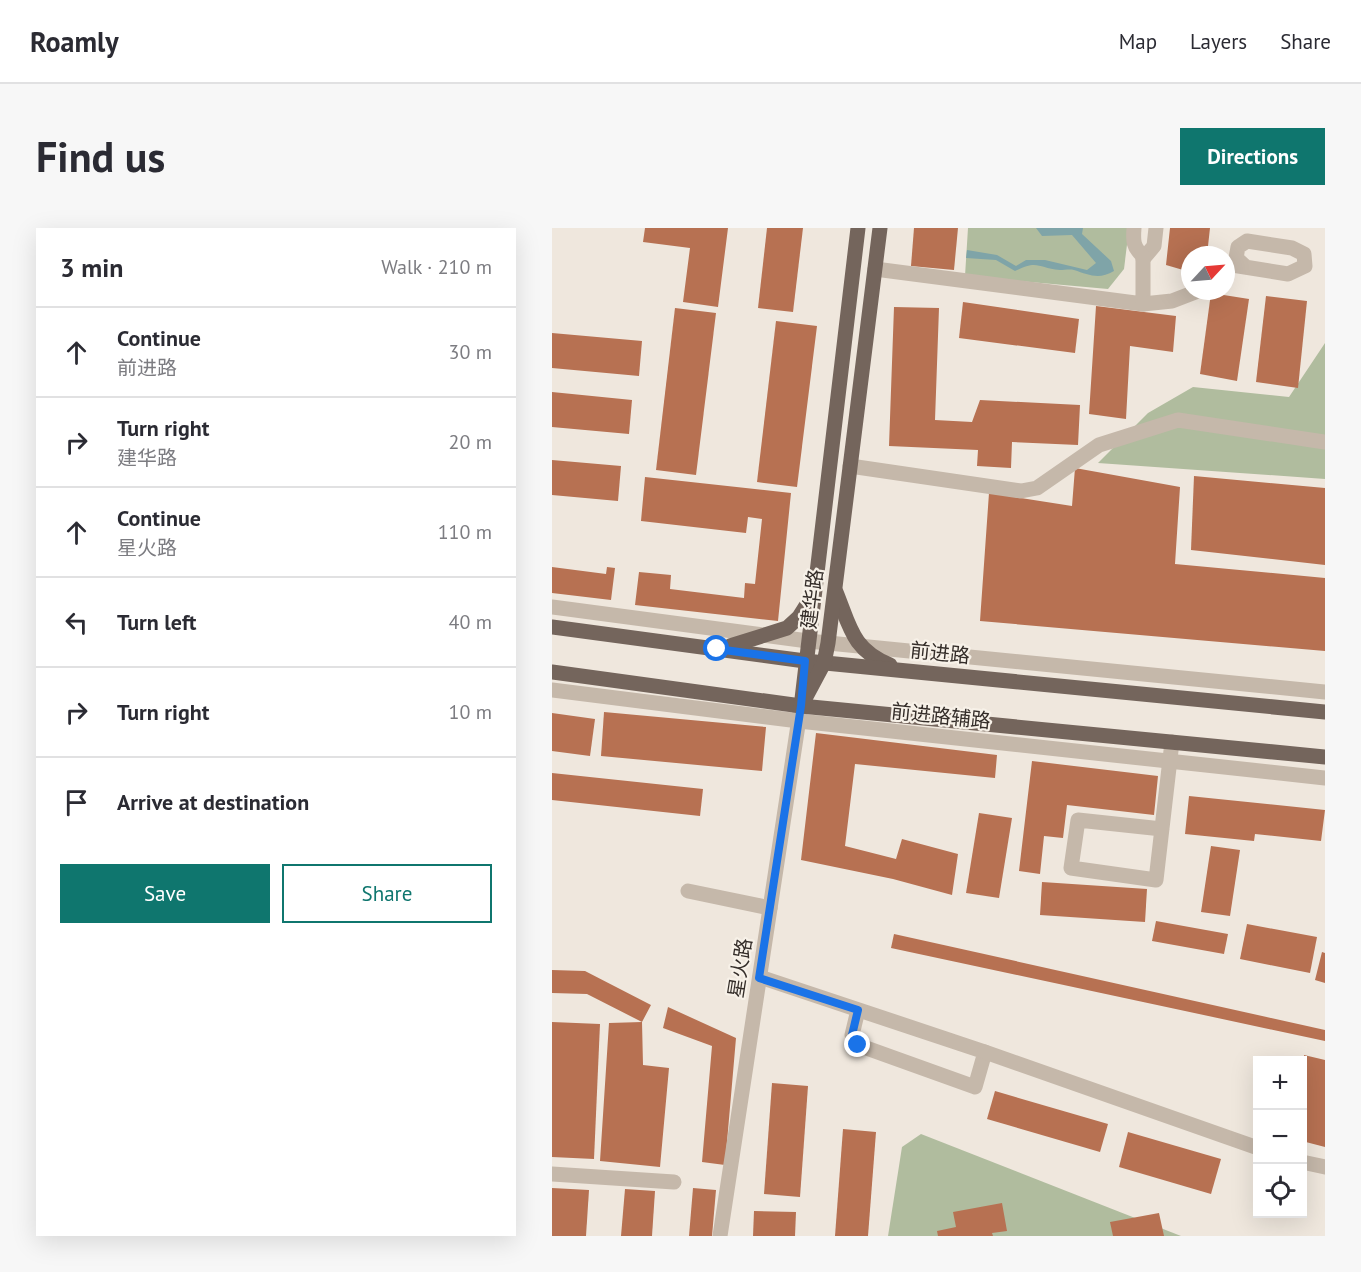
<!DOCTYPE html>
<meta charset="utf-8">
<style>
body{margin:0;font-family:"PT Sans","Noto Sans SC",sans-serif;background:#f7f7f7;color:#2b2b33}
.controls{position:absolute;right:18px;bottom:18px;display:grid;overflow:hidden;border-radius:0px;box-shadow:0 6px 24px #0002}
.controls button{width:54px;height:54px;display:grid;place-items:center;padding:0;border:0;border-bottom:2px solid #e1e1e2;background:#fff;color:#2b2b33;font:30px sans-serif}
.compass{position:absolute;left:629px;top:18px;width:54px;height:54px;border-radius:50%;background:#fff;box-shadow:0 6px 24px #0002;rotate:64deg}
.stop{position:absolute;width:18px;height:18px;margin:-14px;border:4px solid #1a73e8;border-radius:50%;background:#fff}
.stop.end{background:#1a73e8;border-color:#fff;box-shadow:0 2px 6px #0008}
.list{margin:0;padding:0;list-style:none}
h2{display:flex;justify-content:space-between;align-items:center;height:78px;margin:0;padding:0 24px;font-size:26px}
h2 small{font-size:20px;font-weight:400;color:#7c7c81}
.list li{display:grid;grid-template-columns:39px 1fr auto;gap:18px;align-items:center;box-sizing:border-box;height:90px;padding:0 24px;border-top:2px solid #e1e1e2}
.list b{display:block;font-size:22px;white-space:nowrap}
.list p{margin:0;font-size:20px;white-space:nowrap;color:#7c7c81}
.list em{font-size:20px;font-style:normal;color:#7c7c81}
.actions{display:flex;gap:12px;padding:18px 24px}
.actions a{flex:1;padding:14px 0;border:2px solid #0f766e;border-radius:0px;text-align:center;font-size:21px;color:#0f766e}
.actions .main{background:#0f766e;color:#fff}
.icon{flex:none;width:33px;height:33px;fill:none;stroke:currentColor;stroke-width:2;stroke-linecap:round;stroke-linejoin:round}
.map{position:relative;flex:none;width:773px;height:1008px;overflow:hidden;border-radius:0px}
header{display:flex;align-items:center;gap:36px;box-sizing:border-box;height:84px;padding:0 30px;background:#fff;border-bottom:2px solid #e1e1e2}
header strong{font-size:28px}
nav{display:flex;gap:33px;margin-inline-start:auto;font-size:21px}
.intro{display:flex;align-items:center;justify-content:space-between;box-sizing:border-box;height:144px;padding:0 36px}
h1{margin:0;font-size:42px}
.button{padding:15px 27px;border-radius:0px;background:#0f766e;color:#fff;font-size:21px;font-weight:700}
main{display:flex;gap:36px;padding:0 36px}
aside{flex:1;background:#fff;border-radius:0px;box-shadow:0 6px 24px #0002}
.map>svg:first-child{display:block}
.green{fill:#b0bc9e}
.water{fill:#7fa4a8}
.building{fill:#b77152}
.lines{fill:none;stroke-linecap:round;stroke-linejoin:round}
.minor{stroke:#c5b8aa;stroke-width:15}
.major{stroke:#74655c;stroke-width:15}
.route{stroke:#1a73e8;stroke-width:8}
.labels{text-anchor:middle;stroke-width:4.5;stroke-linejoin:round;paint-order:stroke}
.street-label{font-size:20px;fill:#342d29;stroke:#f7f1e8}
</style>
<header>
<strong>Roamly</strong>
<nav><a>Map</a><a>Layers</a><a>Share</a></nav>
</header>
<div class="intro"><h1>Find us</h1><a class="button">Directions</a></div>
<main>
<aside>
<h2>3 min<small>Walk · 210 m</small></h2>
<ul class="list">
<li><svg class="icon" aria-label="ahead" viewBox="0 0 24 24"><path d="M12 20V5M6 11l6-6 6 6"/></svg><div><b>Continue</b><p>前进路</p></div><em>30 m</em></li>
<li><svg class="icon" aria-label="right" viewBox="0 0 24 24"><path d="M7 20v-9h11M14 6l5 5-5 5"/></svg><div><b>Turn right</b><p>建华路</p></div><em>20 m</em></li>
<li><svg class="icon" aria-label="ahead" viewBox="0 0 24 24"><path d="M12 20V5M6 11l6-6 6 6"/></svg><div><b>Continue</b><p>星火路</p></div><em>110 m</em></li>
<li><svg class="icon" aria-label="left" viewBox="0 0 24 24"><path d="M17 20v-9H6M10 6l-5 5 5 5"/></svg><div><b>Turn left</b></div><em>40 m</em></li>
<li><svg class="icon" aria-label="right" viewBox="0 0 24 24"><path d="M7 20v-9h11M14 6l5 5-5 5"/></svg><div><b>Turn right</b></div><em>10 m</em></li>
<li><svg class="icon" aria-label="arrive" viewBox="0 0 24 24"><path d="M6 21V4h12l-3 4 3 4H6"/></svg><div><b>Arrive at destination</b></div></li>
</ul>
<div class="actions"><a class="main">Save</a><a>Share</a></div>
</aside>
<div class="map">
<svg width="773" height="1008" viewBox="0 0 773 1008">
<rect width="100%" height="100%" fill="#efe7dd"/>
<g class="green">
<polygon points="416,0 577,0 572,41 556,61 413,48"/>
<polygon points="773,115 773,251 546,235 596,185 641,159 737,169"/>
<polygon points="369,906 629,1008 336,1008 350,919"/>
</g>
<path class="water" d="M484 0H531L530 6 559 33 562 43C547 52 537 47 522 42 518 41 512 42 508 42 486 40 486 31 463 43L444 32 414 30 415 22 445 27 464 38 474 32H493L535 42 544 35 520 7 490 8Z"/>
<g class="building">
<polygon points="93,0 176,0 166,79 131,74 138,20 91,14"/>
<polygon points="215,0 251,0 241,84 206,80"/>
<polygon points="362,0 406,0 402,42 359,38"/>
<polygon points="618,0 658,0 655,27 638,27 638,44 614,37"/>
<polygon points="659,65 697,71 685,153 648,146"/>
<polygon points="714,68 755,73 746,160 704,154"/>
<polygon points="411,74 527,91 523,125 407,110"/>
<polygon points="544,78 624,88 621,124 578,118 574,191 537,186"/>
<polygon points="342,79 387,80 383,192 420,194 428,172 528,177 526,217 460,214 459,240 425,238 426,222 337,218"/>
<polygon points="123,80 164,85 144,247 104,242"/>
<polygon points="224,93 265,98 245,259 205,254"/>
<polygon points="0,105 90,113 87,148 0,140"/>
<polygon points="0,164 80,172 77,206 0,199"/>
<polygon points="0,232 69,238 66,273 0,267"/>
<polygon points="523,240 628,259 623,336 773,350 773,423 428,393 437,265 520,278"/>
<polygon points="642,248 773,260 773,337 639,322"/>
<polygon points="93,249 239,265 226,393 83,377 87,344 119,347 118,361 192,370 193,355 203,356 210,291 196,289 194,305 89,293"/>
<polygon points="0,339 54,346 55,339 63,340 59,372 0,365"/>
<polygon points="52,484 214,499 210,543 49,528"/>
<polygon points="0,485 43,491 38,528 0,523"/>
<polygon points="264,505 445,527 443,550 303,536 293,618 344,631 350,611 406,626 400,667 341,651 249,632"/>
<polygon points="480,533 606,548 602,587 515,577 511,610 492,608 488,646 467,643"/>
<polygon points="0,545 151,561 148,588 0,572"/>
<polygon points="637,568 773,582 769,613 703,606 702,613 633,606"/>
<polygon points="427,585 460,590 447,670 414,665"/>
<polygon points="659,618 688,622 678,688 649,684"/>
<polygon points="490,654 595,661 593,694 488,687"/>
<polygon points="604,693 676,706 672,726 600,713"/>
<polygon points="695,696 765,709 758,745 688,731"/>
<polygon points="342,706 773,802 773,813 339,720"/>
<polygon points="770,724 773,725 773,755 763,752"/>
<polygon points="0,742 33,743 99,777 90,794 35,766 0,765"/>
<polygon points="116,779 184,810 173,937 150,934 160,818 111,800"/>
<polygon points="0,794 48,796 42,931 0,929"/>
<polygon points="90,794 91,837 117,840 108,939 48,933 57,795"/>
<polygon points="752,827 773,832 773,919 750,913"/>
<polygon points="220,855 256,858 248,969 212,966"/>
<polygon points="443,863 556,896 548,924 435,891"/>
<polygon points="291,901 324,904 316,1008 283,1008"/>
<polygon points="576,904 669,931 659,966 567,939"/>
<polygon points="0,960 37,962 34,1008 0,1008"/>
<polygon points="141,960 164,962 160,1008 137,1008"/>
<polygon points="73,961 103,963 100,1008 69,1008"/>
<polygon points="450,975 455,1003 440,1005 441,1008 386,1008 385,1003 404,999 401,984"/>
<polygon points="202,983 244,984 243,1008 201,1008"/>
<polygon points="607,985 612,1008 561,1008 558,994"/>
</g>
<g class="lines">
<g class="minor">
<polyline points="591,31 602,18 604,0"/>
<polyline points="674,36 736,46 753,38 752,26 740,20 695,13 686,19 684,30 694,39"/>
<path d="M323 41 591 76V28C581 19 581 13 582 0"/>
<polyline points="591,76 620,73 646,63"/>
<polyline points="298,238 469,263 485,260 547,217 626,192 773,214"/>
<polyline points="0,379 256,413 773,464"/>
<polyline points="0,462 247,493 773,550"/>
<polyline points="610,601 526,592 519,640 604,652 620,514"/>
<polyline points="136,663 218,680"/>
<polyline points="208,749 433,824 423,859 306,817 300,807 306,782"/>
<polyline points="433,824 706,920"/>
<polyline points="750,934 773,939"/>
<polyline points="0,946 122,954"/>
<polyline points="168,1008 248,484"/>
</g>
<g class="major">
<path d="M284 364C298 398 300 422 338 437"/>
<polyline points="0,399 253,433 773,484"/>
<polyline points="178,418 235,400 247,389 259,370"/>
<polyline points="0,444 249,478 773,529"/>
<polyline points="250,471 306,0"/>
<polyline points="249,478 272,435 276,415 328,0"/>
</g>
</g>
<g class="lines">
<polyline class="route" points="165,421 253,433 249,478 207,750 306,782 300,807 306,817"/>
</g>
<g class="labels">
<g class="street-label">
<text transform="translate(260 371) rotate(-83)" y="7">建华路</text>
<text transform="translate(388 425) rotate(6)" y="7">前进路</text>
<text transform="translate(389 488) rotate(6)" y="7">前进路辅路</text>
<text transform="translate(188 740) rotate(-81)" y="7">星火路</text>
</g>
</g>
</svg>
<div class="controls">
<button>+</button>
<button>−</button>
<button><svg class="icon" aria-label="locate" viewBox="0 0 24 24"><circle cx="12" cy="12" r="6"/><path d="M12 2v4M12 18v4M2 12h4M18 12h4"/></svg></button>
</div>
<svg class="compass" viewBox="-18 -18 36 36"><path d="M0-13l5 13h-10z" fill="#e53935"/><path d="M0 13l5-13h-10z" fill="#7c7c81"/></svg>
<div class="stop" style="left:165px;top:421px"></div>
<div class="stop end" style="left:306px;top:817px"></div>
</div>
</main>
